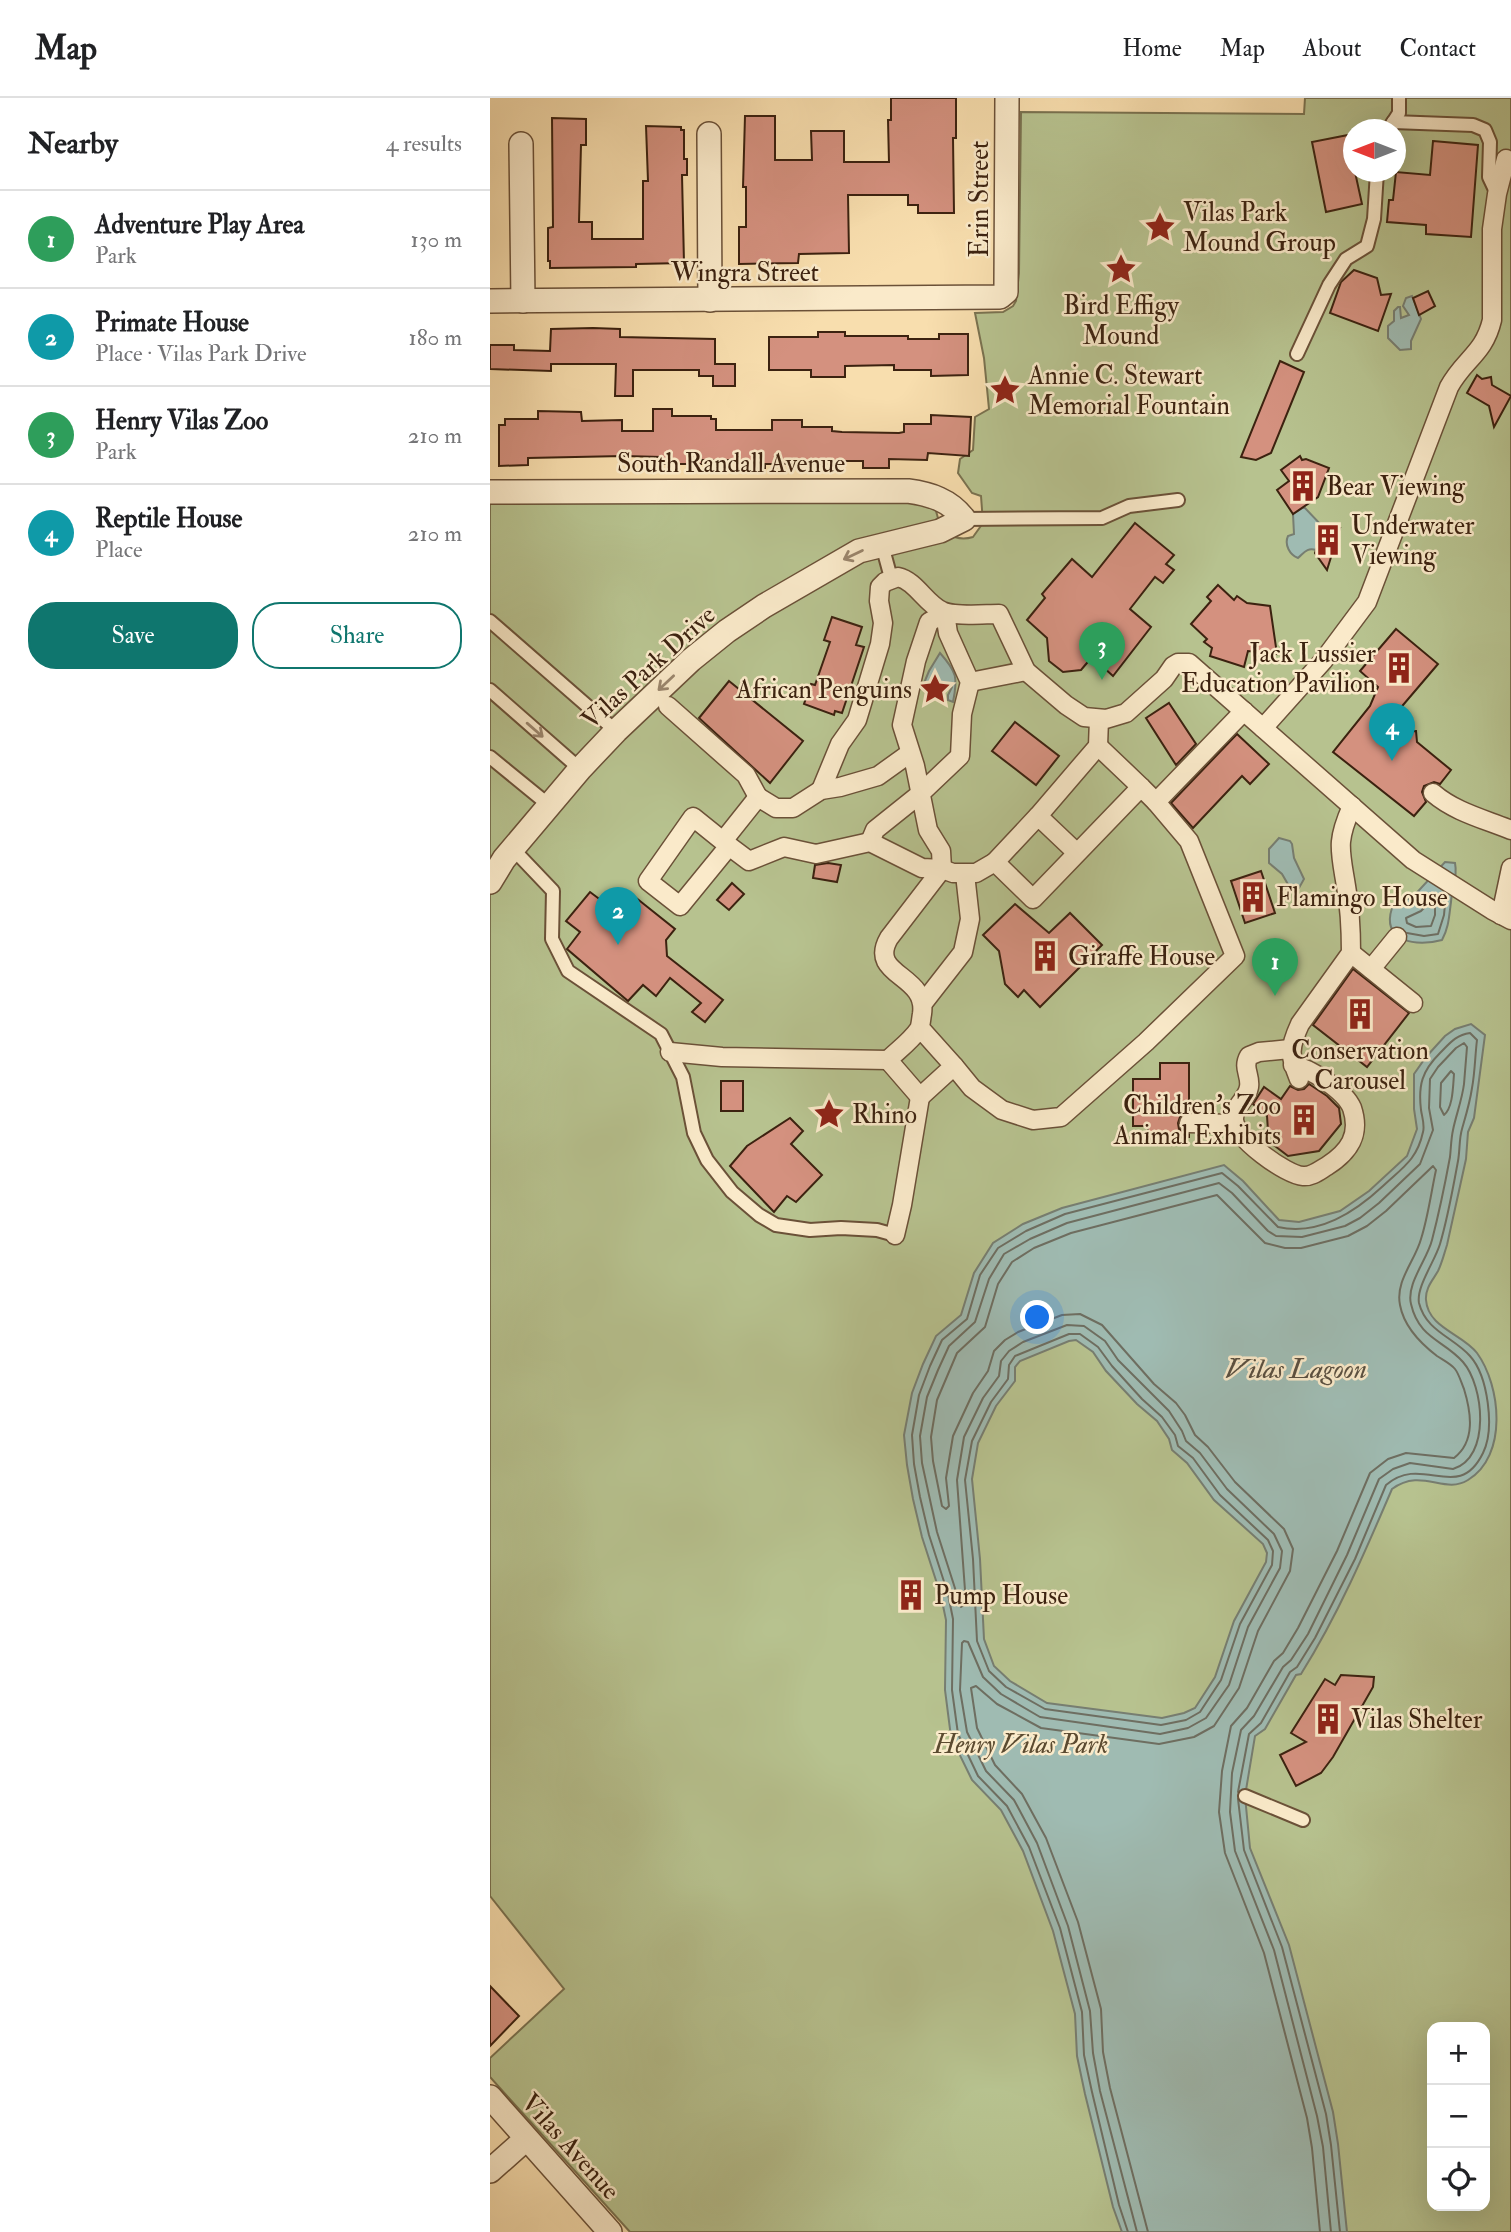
<!DOCTYPE html>
<meta charset="utf-8">
<style>
body{margin:0;font-family:"IM FELL Double Pica",serif;background:#f6f6f6;color:#202124}
.controls{position:absolute;right:21px;bottom:21px;display:grid;overflow:hidden;border-radius:14px;box-shadow:0 7px 28px #0002}
.controls button{width:63px;height:63px;display:grid;place-items:center;padding:0;border:0;border-bottom:2px solid #e0e0e0;background:#fff;color:#202124;font:35px sans-serif}
.compass{position:absolute;left:853px;top:21px;width:63px;height:63px;border-radius:50%;background:#fff;box-shadow:0 7px 28px #0002;rotate:270deg}
.you{position:absolute;left:548px;top:1220px;width:24px;height:24px;margin:-18px;border:5px solid #fff;border-radius:50%;background:#1a73e8;box-shadow:0 0 0 10px #1a73e833}
.badge{display:grid;place-items:center;width:46px;height:46px;border-radius:50%;background:#0f766e;color:#fff;font-size:23px;font-weight:700}
.pin{position:absolute;translate:-50% -58px;filter:drop-shadow(0 2px 4px #0008)}
.pin::after{content:'';position:absolute;top:37px;width:24px;height:21px;background:inherit;clip-path:polygon(0 0,100% 0,50% 100%)}
.list{margin:0;padding:0;list-style:none}
h2{display:flex;justify-content:space-between;align-items:center;height:91px;margin:0;padding:0 28px;font-size:30px}
h2 small{font-size:23px;font-weight:400;color:#757577}
.list li{display:grid;grid-template-columns:46px 1fr auto;gap:21px;align-items:center;box-sizing:border-box;height:98px;padding:0 28px;border-top:2px solid #e0e0e0}
.list b{display:block;font-size:26px;white-space:nowrap}
.list p{margin:0;font-size:23px;white-space:nowrap;color:#757577}
.list em{font-size:23px;font-style:normal;color:#757577}
.actions{display:flex;gap:14px;padding:21px 28px}
.actions a{flex:1;padding:16px 0;border:2px solid #0f766e;border-radius:28px;text-align:center;font-size:24px;color:#0f766e}
.actions .main{background:#0f766e;color:#fff}
.icon{flex:none;width:38px;height:38px;fill:none;stroke:currentColor;stroke-width:2;stroke-linecap:round;stroke-linejoin:round}
.map{position:relative;flex:none;width:1021px;height:2134px;overflow:hidden}
header{display:flex;align-items:center;gap:42px;box-sizing:border-box;height:98px;padding:0 35px;background:#fff;border-bottom:2px solid #e0e0e0}
header strong{font-size:33px}
nav{display:flex;gap:38px;margin-inline-start:auto;font-size:24px}
main{display:flex}
aside{flex:1;background:#fff}
.map>svg:first-child{display:block}
.green{fill:#b7c28f;stroke:#7a7250;stroke-width:2;fill-rule:evenodd}
.water{fill:#9fbbb2;stroke:#777e71;stroke-width:2;fill-rule:evenodd}
.lines{fill:none;stroke-linecap:round;stroke-linejoin:round}
.shore{stroke:#6e6e61;stroke-width:2}
.building{fill:#d4917f;stroke:#3c2210;stroke-width:2}
.service-casing{stroke:#6b5138;stroke-width:16}
.pedestrian-casing{stroke:#6b5138;stroke-width:21}
.minor-casing{stroke:#6b5138;stroke-width:26}
.service{stroke:#faeaca;stroke-width:12}
.pedestrian{stroke:#faeaca;stroke-width:18}
.minor{stroke:#faeaca;stroke-width:23}
.oneway{stroke:#9b866d}
.labels{text-anchor:middle;stroke-width:5;stroke-linejoin:round;paint-order:stroke}
.street-label{font-size:26px;fill:#3c2210;stroke:#faeaca}
.poi-label{font-size:26px;fill:#3c2210;stroke:#faeaca;text-anchor:start}
.park-label{font-size:26px;font-style:italic;fill:#5b4a30;stroke:#faeaca}
.water-label{font-size:28px;font-style:italic;fill:#5a5041;stroke:#faeaca}
</style>
<header>
<strong>Map</strong>
<nav><a>Home</a><a>Map</a><a>About</a><a>Contact</a></nav>
</header>
<main>
<aside>
<h2>Nearby<small>4 results</small></h2>
<ul class="list">
<li><span class="badge" style="background:#2e9e5b">1</span><div><b>Adventure Play Area</b><p>Park</p></div><em>130 m</em></li>
<li><span class="badge" style="background:#0f9aa8">2</span><div><b>Primate House</b><p>Place · Vilas Park Drive</p></div><em>180 m</em></li>
<li><span class="badge" style="background:#2e9e5b">3</span><div><b>Henry Vilas Zoo</b><p>Park</p></div><em>210 m</em></li>
<li><span class="badge" style="background:#0f9aa8">4</span><div><b>Reptile House</b><p>Place</p></div><em>210 m</em></li>
</ul>
<div class="actions"><a class="main">Save</a><a>Share</a></div>
</aside>
<div class="map">
<svg width="1021" height="2134" viewBox="0 0 1021 2134">
<rect width="100%" height="100%" fill="#f8deae"/>
<filter id="stains"><feTurbulence type="fractalNoise" baseFrequency=".00286" numOctaves="4"/><feColorMatrix values="0 0 0 0 .2 0 0 0 0 .09 0 0 0 0 .02 0 0 0 .5 -.17"/></filter>
<radialGradient id="worn" r=".72"><stop offset=".6" stop-color="#630" stop-opacity="0"/><stop offset="1" stop-color="#630" stop-opacity=".3"/></radialGradient>
<path class="green" d="M815 0H1021V2134H140L0 1979V1960L74 1891 0 1798V405L419 404 442 409 446 413C450 432 463 445 483 439L493 425 491 398 482 395 468 375 470 361 483 352 485 319 499 311 494 260 485 215 513 214 523 208 526 203 529 175 531 14 814 16ZM864 32H906V74H864ZM942 1929H995V2108H942Z"/>
<g class="water">
<polygon points="922,198 931,221 921,243 921,251 910,252 898,240 898,228 904,223 904,213 908,209 910,209 911,220 919,217 913,208 916,200"/>
<path d="M814 409 834 430 826 452C817 449 814 455 808 460 800 457 794 447 798 438L804 436 803 416Z"/>
<path d="M450 555C467 574 468 580 463 604L458 602V597L462 589 460 586 453 585 451 588 444 589 434 585 439 573Z"/>
<polygon points="789,740 800,743 802,746 804,760 814,781 809,790 799,788 792,776 779,765 779,751"/>
<path d="M955 764 965 765C968 780 962 789 961 804 959 818 959 829 952 842 927 849 891 844 902 810L916 801H921Z"/>
<path d="M981 926 995 937 984 1020 978 1034 976 1061 957 1147C954 1156 952 1165 948 1173 943 1182 935 1190 936 1202 938 1230 973 1236 987 1255 1011 1288 1018 1358 978 1382 954 1397 932 1369 902 1391 875 1454 848 1517 811 1576L806 1577 775 1631 765 1638 755 1698 760 1750 799 1847 843 2014 848 2046 857 2134H632L623 2109 595 1996 587 1958 585 1916 563 1833 533 1753 511 1712 482 1682 461 1639 455 1592 456 1522 451 1498 432 1439 423 1401 417 1367 414 1337 422 1295 433 1266 446 1238 471 1217 484 1175 503 1145 533 1126 572 1110 734 1067 753 1083 789 1122 809 1124 850 1113 879 1093 917 1058 927 1031 924 1011V976L936 959 955 938 965 931ZM586 1242 603 1254 616 1273 647 1306 667 1323 679 1341 682 1352 697 1365 724 1402 773 1446 777 1455 776 1464 744 1523 725 1579 705 1610 694 1615 672 1620 557 1605 520 1583 504 1568 494 1541 490 1461 482 1381 488 1345 506 1308 525 1283V1269L530 1263 579 1243Z"/>
</g>
<g class="lines">
<g class="shore">
<polygon points="940,804 945,807 945,817 941,828 926,829 917,825 916,820 931,813"/>
<polyline points="917,835 934,838 948,836 954,817 956,795"/>
<path d="M961 973 964 976C963 988 963 1010 954 1017L950 1009 951 985Z"/>
<polygon points="579,1236 590,1236 608,1249 622,1268 652,1301 672,1319 685,1337 688,1348 703,1360 730,1397 778,1442 783,1453 782,1467 750,1526 731,1582 710,1614 696,1622 671,1627 555,1611 516,1589 499,1573 487,1543 483,1461 475,1382 482,1343 501,1304 518,1281 519,1267 525,1258"/>
<polyline points="748,1701 754,1752 792,1849 836,2016 841,2047 850,2134"/>
<path d="M638 2134 629 2107 602 1994 594 1957 592 1914 570 1830 539 1749 517 1708 488 1678 468 1636 462 1592 463 1521 458 1496 439 1437 430 1399 424 1366 422 1337 429 1297 440 1268 452 1242 477 1221 490 1177 508 1150 536 1133 575 1116 732 1075 748 1088 788 1129C829 1138 865 1114 893 1088 912 1070 927 1062 933 1034 935 1027 932 1019 931 1012 928 987 932 973 950 955 960 945 966 937 980 935L987 942C985 958 985 974 982 990 980 1004 976 1017 972 1031 969 1041 970 1052 968 1063 963 1090 958 1119 950 1146 945 1163 926 1189 929 1205 936 1233 963 1239 980 1258 998 1278 1005 1331 993 1355 968 1406 933 1355 896 1387L865 1461 825 1540 807 1569 800 1574 771 1625 759 1636 748 1694"/>
<path d="M647 2134 610 1993 603 1955 600 1913 578 1828 547 1745 524 1702 496 1673 477 1634 470 1592 472 1545 474 1543 478 1544 493 1579 511 1596 550 1619 670 1636 698 1630 716 1620 739 1587 758 1529 790 1470 792 1453 784 1436 737 1391 710 1355 696 1343 692 1333 679 1313 628 1262 615 1243 594 1228 577 1227 533 1244 519 1253 511 1263 509 1278 493 1300 474 1339 467 1382 476 1506 471 1509 447 1434 432 1365 430 1338 437 1299 448 1272 459 1248 485 1224 499 1181 514 1156 540 1141 577 1125 729 1085 742 1095 778 1133 786 1138 812 1139 855 1128 870 1120 889 1105 930 1066 943 1032 939 1010 940 981 948 969 966 950 974 945 977 949C976 961 975 973 974 986 972 1002 966 1017 963 1032 961 1041 961 1050 960 1059 955 1086 949 1115 942 1142 937 1162 916 1186 921 1206 929 1241 954 1242 973 1264 994 1288 1001 1360 963 1371L920 1365 903 1371 889 1381 857 1457 818 1536 801 1562 793 1569 764 1618 751 1632 742 1675 740 1714 745 1753 784 1852 827 2018 833 2049 841 2134"/>
<path d="M658 2134 620 1990 613 1954 611 1911 588 1824 556 1740 532 1696 505 1667 487 1630 481 1590 486 1588 507 1606 551 1630 669 1646 704 1639 724 1628 749 1590 768 1533 800 1473 803 1451 794 1431 745 1384 718 1349 705 1337 695 1317 686 1305 664 1286 612 1227 590 1216 572 1217 528 1234 515 1242 504 1253 498 1273 483 1295 463 1338 456 1380 459 1408 456 1411 452 1408 443 1363 441 1339 447 1302 467 1255 495 1229 508 1186 522 1164 544 1150 581 1135 727 1097 775 1145 795 1150H811L858 1138 877 1128 896 1113 943 1068 946 1072C941 1095 938 1119 931 1141 925 1163 905 1183 910 1207 914 1229 930 1245 947 1258 953 1262 961 1266 965 1271 969 1276 971 1284 974 1291 981 1314 986 1343 964 1360L916 1355 898 1361 880 1375 847 1453 808 1530 793 1555 784 1563 757 1610 741 1628 732 1673 729 1714 735 1755 774 1855 817 2020 822 2050 830 2134"/>
</g>
</g>
<g class="building">
<polygon points="401,0 466,0 466,40 463,40 464,115 428,115 428,107 418,107 418,97 358,97 359,155 309,156 308,165 249,166 249,129 256,129 256,89 253,89 255,18 285,18 285,62 322,62 321,33 354,33 354,64 399,64 398,22 401,22"/>
<polygon points="62,20 96,21 96,47 91,47 89,124 102,124 102,141 153,141 153,83 158,83 156,28 191,29 191,32 194,32 194,61 197,61 197,77 192,77 194,165 146,166 146,169 60,170 60,163 58,163 58,130 63,129"/>
<polygon points="858,37 864,74 865,74 872,106 836,114 822,44"/>
<polygon points="943,43 988,47 981,139 936,136 936,127 897,124 899,102 903,102 906,74 940,77"/>
<polygon points="864,172 887,180 891,197 901,196 888,233 840,215 851,184"/>
<polygon points="938,193 945,208 929,217 923,200"/>
<polygon points="103,230 130,231 130,239 225,241 225,266 245,266 245,288 223,288 223,278 209,278 209,272 143,272 143,298 125,298 126,266 61,266 61,273 0,271 0,247 24,247 24,252 60,253 61,231"/>
<polygon points="328,234 355,234 355,238 418,238 418,241 449,241 449,236 478,236 478,277 441,278 441,272 404,272 404,267 355,268 355,279 321,279 321,272 279,272 279,239 328,239"/>
<polygon points="790,263 814,274 781,355 766,362 751,359"/>
<polygon points="987,277 992,281 1001,279 1002,287 1021,298 1004,329 999,308 977,295"/>
<polygon points="163,311 182,311 182,318 221,318 221,321 226,321 226,332 282,332 282,322 312,322 312,329 342,329 342,333 352,334 409,335 414,334 414,326 441,326 441,317 481,319 479,358 438,355 437,362 399,361 399,370 373,370 373,363 340,363 340,366 275,366 275,370 249,370 249,362 212,362 212,366 171,366 171,359 133,358 38,360 38,367 9,368 9,327 15,327 15,321 48,321 48,313 91,314 92,323 132,322 132,333 163,333"/>
<polygon points="810,358 812,362 816,361 839,370 828,399 803,416 787,392 799,383 791,372"/>
<polygon points="645,425 684,457 676,466 684,472 673,485 665,479 640,511 661,529 623,578 602,559 591,572 573,574 559,563 557,540 537,522 555,500 552,496 582,461 602,479"/>
<polygon points="834,430 850,430 837,472 825,455"/>
<polygon points="728,487 744,502 747,498 757,505 780,508 787,556 758,553 754,569 720,558 722,550 714,544 717,541 701,526 721,503 717,499"/>
<polygon points="342,519 372,529 366,547 374,549 352,615 345,613 344,617 314,606 321,586 325,587 340,544 334,542"/>
<polygon points="906,531 948,566 890,634 926,633 927,644 961,672 950,686 944,684 934,688 932,694 936,704 924,718 843,654 880,608 888,589 870,573"/>
<polygon points="239,583 313,643 280,685 209,620"/>
<polygon points="679,605 706,646 686,667 656,620"/>
<polygon points="525,624 569,658 546,687 502,653"/>
<polygon points="747,636 779,666 760,686 752,678 703,730 681,705"/>
<polygon points="338,765 351,767 347,784 323,780 325,767"/>
<polygon points="771,773 785,815 755,825 741,783"/>
<polygon points="242,785 254,796 239,812 227,802"/>
<polygon points="100,794 116,806 131,805 140,795 185,831 176,842 177,858 233,902 215,924 202,914 211,905 180,880 166,898 153,887 138,903 77,851 90,834 76,823"/>
<polygon points="525,806 559,835 580,815 612,847 550,909 534,892 528,899 515,886 509,853 493,837"/>
<polygon points="863,871 919,915 877,969 823,927"/>
<polygon points="670,965 699,965 699,1014 690,1019 688,1025 689,1031 699,1036 699,1039 658,1041 658,1028 643,1028 643,981 670,981"/>
<rect x="231" y="983" width="22" height="30"/>
<polygon points="819,986 837,998 849,1010 851,1026 829,1053 798,1058 781,1045 786,1038 778,1033 777,1018 763,1006 774,989 791,1001 800,988 808,992 814,991"/>
<polygon points="300,1020 313,1033 301,1046 332,1077 306,1104 297,1098 284,1114 240,1068 257,1048"/>
<polygon points="851,1577 884,1579 883,1589 843,1659 831,1675 806,1688 790,1657 816,1644 801,1635 835,1581 845,1587"/>
<polygon points="0,1888 29,1918 0,1948"/>
</g>
<g class="lines">
<defs>
<g id="service">
<polyline points="903,24 983,27 995,32 1000,44 999,79 1007,96"/>
<polyline points="898,32 909,15 909,0"/>
<polyline points="807,256 839,187 856,161 877,148 884,121 887,74"/>
<polyline points="474,421 612,420 639,408 688,402"/>
<polyline points="392,447 401,480"/>
<polyline points="0,523 126,633"/>
<polyline points="0,592 90,671"/>
<polyline points="0,659 60,708"/>
<polyline points="23,751 63,793 62,841 78,873 171,936 193,979 204,1035 217,1062 242,1094 269,1117 286,1127 320,1132 351,1130 387,1132 405,1137"/>
<polyline points="755,1698 813,1722"/>
</g>
<g id="pedestrian">
<polyline points="480,584 536,573"/>
<polyline points="178,608 256,677 268,699"/>
<path d="M773 630 833 563 877 504 959 289C974 261 994 256 1002 222V131L1007 96 1016 61"/>
<polyline points="608,648 651,689"/>
<path d="M331 692 350 646 367 622 390 546 393 525 389 503 390 489 395 484 408 479C426 483 435 505 452 513 464 519 494 516 509 516L536 573 576 607 594 619 616 621 636 615 674 581 683 568 688 565H699L923 762 1002 812 1021 822"/>
<path d="M943 695C965 714 994 721 1021 732"/>
<polyline points="548,718 608,648 609,621"/>
<polygon points="203,719 239,748 190,808 158,783"/>
<polyline points="233,743 268,699 286,710 303,710 331,692 350,689 388,678 420,655"/>
<path d="M380 744 385 732 430 696 470 658 472 616 480 584 458 535 455 515 439 524 426 563 412 627 425 668 438 732 451 753 452 771 399 840C377 878 438 876 432 916 431 921 431 927 429 931 421 943 407 953 398 962L430 999 464 968 430 930"/>
<polyline points="239,748 259,763 294,749 326,756 380,744 432,770 452,771 463,775 486,775 505,764"/>
<polyline points="587,755 548,718 505,764 543,801 651,689 666,704 754,613"/>
<polyline points="1011,817 1021,770"/>
<polyline points="861,855 923,905"/>
<polyline points="881,871 907,839"/>
<polyline points="434,904 473,854 480,821 475,776"/>
<path d="M800 951 769 954 759 958C752 970 761 977 759 989 757 1002 743 1008 744 1022 745 1040 796 1077 813 1078 822 1079 830 1072 837 1068 859 1054 871 1037 862 1010 855 993 820 970 803 967"/>
<polyline points="180,954 232,959 398,962"/>
<polyline points="464,968 482,990 512,1012 543,1022 571,1019 656,944 745,858 699,743 666,704"/>
<path d="M809 981C799 957 799 950 810 926L861 855C861 833 860 810 856 788 850 751 846 744 862 708"/>
<polyline points="699,1025 744,1026"/>
<polyline points="405,1137 412,1107 430,999"/>
</g>
<g id="minor">
<polyline points="219,36 220,202"/>
<polyline points="31,46 33,203"/>
<polyline points="0,203 510,199 516,194 516,189 517,0"/>
<path d="M0 394 418 393C440 396 460 402 474 421L450 433 369 453 274 508 237 533 201 562 126 633 90 671 14 761 0 784"/>
<polyline points="0,1999 120,2134"/>
<polyline points="0,2073 36,2041"/>
</g>
</defs>
<use href="#service" class="service-casing"/>
<use href="#pedestrian" class="pedestrian-casing"/>
<use href="#minor" class="minor-casing"/>
<use href="#service" class="service"/>
<use href="#pedestrian" class="pedestrian"/>
<use href="#minor" class="minor"/>
</g>
<defs><path id="oneway-shaft" d="M-6 0H5M1.5-3L5.5 0L1.5 3" fill="none" stroke-width="1.6" stroke-linecap="round" stroke-linejoin="round" transform="scale(1.75)"/></defs>
<g class="oneway">
<use href="#oneway-shaft" transform="translate(363 457) rotate(154)"/>
<use href="#oneway-shaft" transform="translate(176 585) rotate(137)"/>
<use href="#oneway-shaft" transform="translate(45 632) rotate(41)"/>
</g>
<defs>
<symbol id="sight-bare" viewBox="-9 -9 18 18"><path d="M0-6L1.8-2.2L6-1.7L2.9 1.2L3.7 5.4L0 3.3L-3.7 5.4L-2.9 1.2L-6-1.7L-1.8-2.2Z" fill="#8f2418" stroke="#faeaca" stroke-width="2.5" paint-order="stroke"/></symbol>
<symbol id="building-bare" viewBox="-9 -9 18 18"><path d="M-4-6H4V6H1V3H-1V6H-4ZM-2.5-4.3h1.7v1.8h-1.7ZM.8-4.3h1.7v1.8H.8ZM-2.5-1h1.7V.8h-1.7ZM.8-1h1.7V.8H.8Z" fill="#8f2418" stroke="#faeaca" stroke-width="2.5" paint-order="stroke"/></symbol>
</defs>
<g fill-rule="evenodd">
<use href="#sight-bare" x="648" y="107" width="44" height="44"/>
<use href="#sight-bare" x="609" y="149" width="44" height="44"/>
<use href="#sight-bare" x="493" y="270" width="44" height="44"/>
<use href="#building-bare" x="791" y="366" width="44" height="44"/>
<use href="#building-bare" x="816" y="420" width="44" height="44"/>
<use href="#building-bare" x="887" y="548" width="44" height="44"/>
<use href="#sight-bare" x="423" y="569" width="44" height="44"/>
<use href="#building-bare" x="741" y="777" width="44" height="44"/>
<use href="#building-bare" x="533" y="836" width="44" height="44"/>
<use href="#building-bare" x="848" y="894" width="44" height="44"/>
<use href="#sight-bare" x="317" y="994" width="44" height="44"/>
<use href="#building-bare" x="792" y="1000" width="44" height="44"/>
<use href="#building-bare" x="399" y="1475" width="44" height="44"/>
<use href="#building-bare" x="816" y="1599" width="44" height="44"/>
</g>
<g class="labels">
<g class="street-label">
<text transform="translate(489 101) rotate(-90)" y="9">Erin Street</text>
<text x="255" y="183">Wingra Street</text>
<text x="241" y="374">South Randall Avenue</text>
<text transform="translate(158 569) rotate(-42)" y="9">Vilas Park Drive</text>
<text transform="translate(81 2048) rotate(48)" y="9">Vilas Avenue</text>
</g>
<g class="poi-label">
<text x="693" y="123">Vilas Park<tspan x="693" dy="30">Mound Group</tspan></text>
<text x="631" y="216" text-anchor="middle">Bird Effigy<tspan x="631" dy="30">Mound</tspan></text>
<text x="538" y="286">Annie C. Stewart<tspan x="538" dy="30">Memorial Fountain</tspan></text>
<text x="836" y="397">Bear Viewing</text>
<text x="861" y="436">Underwater<tspan x="861" dy="30">Viewing</tspan></text>
<text x="886" y="564" text-anchor="end">Jack Lussier<tspan x="886" dy="30">Education Pavilion</tspan></text>
<text x="422" y="600" text-anchor="end">African Penguins</text>
<text x="786" y="808">Flamingo House</text>
<text x="578" y="867">Giraffe House</text>
<text x="870" y="961" text-anchor="middle">Conservation<tspan x="870" dy="30">Carousel</tspan></text>
<text x="791" y="1016" text-anchor="end">Children's Zoo<tspan x="791" dy="30">Animal Exhibits</tspan></text>
<text x="362" y="1025">Rhino</text>
<text x="444" y="1506">Pump House</text>
<text x="861" y="1630">Vilas Shelter</text>
</g>
<g class="park-label">
<text x="531" y="1655">Henry Vilas Park</text>
</g>
<g class="water-label">
<text x="806" y="1280">Vilas Lagoon</text>
</g>
</g>
<rect width="100%" height="100%" filter="url(#stains)"/>
<rect width="100%" height="100%" fill="url(#worn)"/>
</svg>
<div class="controls">
<button>+</button>
<button>−</button>
<button><svg class="icon" aria-label="locate" viewBox="0 0 24 24"><circle cx="12" cy="12" r="6"/><path d="M12 2v4M12 18v4M2 12h4M18 12h4"/></svg></button>
</div>
<svg class="compass" viewBox="-18 -18 36 36"><path d="M0-13l5 13h-10z" fill="#e53935"/><path d="M0 13l5-13h-10z" fill="#757577"/></svg>
<div class="you"></div>
<div class="pin badge" style="left:785px;top:898px;background:#2e9e5b">1</div>
<div class="pin badge" style="left:128px;top:847px;background:#0f9aa8">2</div>
<div class="pin badge" style="left:612px;top:582px;background:#2e9e5b">3</div>
<div class="pin badge" style="left:902px;top:663px;background:#0f9aa8">4</div>
</div>
</main>
